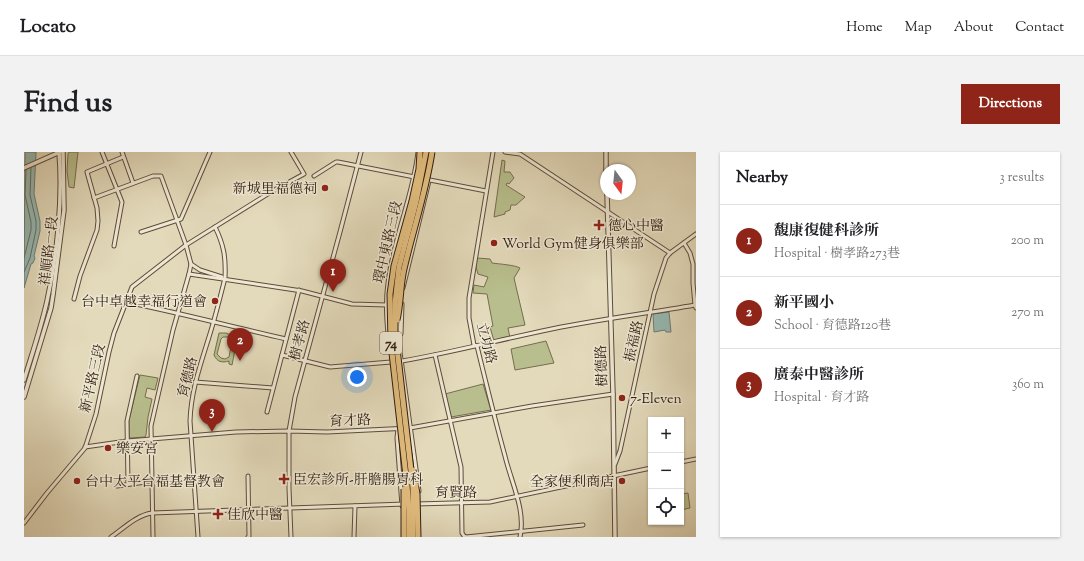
<!DOCTYPE html>
<meta charset="utf-8">
<style>
body{margin:0;font-family:"Sorts Mill Goudy","Noto Serif TC",serif;background:#f2f2f2;color:#202124}
.controls{position:absolute;right:12px;bottom:12px;display:grid;overflow:hidden;border-radius:0px;box-shadow:0 1px 3px #0004}
.controls button{width:36px;height:36px;display:grid;place-items:center;padding:0;border:0;border-bottom:1px solid #e0e0e0;background:#fff;color:#202124;font:20px sans-serif}
.compass{position:absolute;left:576px;top:12px;width:36px;height:36px;border-radius:50%;background:#fff;box-shadow:0 1px 3px #0004;rotate:165deg}
.you{position:absolute;left:333px;top:225px;width:14px;height:14px;margin:-10px;border:3px solid #fff;border-radius:50%;background:#1a73e8;box-shadow:0 0 0 6px #1a73e833}
.badge{display:grid;place-items:center;width:26px;height:26px;border-radius:50%;background:#8f2418;color:#fff;font-size:13px;font-weight:700}
.pin{position:absolute;translate:-50% -33px;filter:drop-shadow(0 1px 2px #0008)}
.pin::after{content:'';position:absolute;top:21px;width:14px;height:12px;background:inherit;clip-path:polygon(0 0,100% 0,50% 100%)}
.list{margin:0;padding:0;list-style:none}
h2{display:flex;justify-content:space-between;align-items:center;height:52px;margin:0;padding:0 16px;font-size:17px}
h2 small{font-size:13px;font-weight:400;color:#757577}
.list li{display:grid;grid-template-columns:26px 1fr auto;gap:12px;align-items:center;box-sizing:border-box;height:72px;padding:0 16px;border-top:1px solid #e0e0e0}
.list b{display:block;font-size:15px;white-space:nowrap}
.list p{margin:0;font-size:13px;white-space:nowrap;color:#757577}
.list em{font-size:13px;font-style:normal;color:#757577}
.icon{flex:none;width:22px;height:22px;fill:none;stroke:currentColor;stroke-width:2;stroke-linecap:round;stroke-linejoin:round}
.map{position:relative;flex:none;width:672px;height:385px;overflow:hidden;border-radius:0px}
header{display:flex;align-items:center;gap:24px;box-sizing:border-box;height:56px;padding:0 20px;background:#fff;border-bottom:1px solid #e0e0e0}
header strong{font-size:19px}
nav{display:flex;gap:22px;margin-inline-start:auto;font-size:14px}
.intro{display:flex;align-items:center;justify-content:space-between;box-sizing:border-box;height:96px;padding:0 24px}
h1{margin:0;font-size:28px}
.button{padding:10px 18px;border-radius:0px;background:#8f2418;color:#fff;font-size:14px;font-weight:700}
main{display:flex;gap:24px;padding:0 24px}
aside{flex:1;background:#fff;border-radius:0px;box-shadow:0 1px 3px #0004}
.map>svg:first-child{display:block}
.green{fill:#b8be8d;stroke:#746e4e;fill-rule:evenodd}
.water{fill:#96bab5;stroke:#6e7b72}
.lines{fill:none;stroke-linecap:round;stroke-linejoin:round}
.shore{stroke:#646c62;stroke-width:1}
.minor-casing{stroke:#5e4c39;stroke-width:5}
.tertiary-casing{stroke:#5e4c39;stroke-width:5.5}
.minor{stroke:#ede7d3;stroke-width:3}
.tertiary{stroke:#ede7d3;stroke-width:3.5}
.trunk-bridge-casing{stroke:#311d0e;stroke-width:7;stroke-linecap:butt}
.trunk-bridge{stroke:#e2bd7e;stroke-width:5}
.poi-dot{fill:#8f2418;stroke:#ede7d3;stroke-width:1.5}
.labels{text-anchor:middle;stroke-width:3;stroke-linejoin:round;paint-order:stroke}
.shield{fill:#ede7d3;stroke:#695a49;stroke-width:1}
.shield-label{font-size:13px;font-weight:bold;fill:#311d0e}
.poi-label{font-size:14px;fill:#311d0e;stroke:#ede7d3;text-anchor:start}
.street-label{font-size:14px;fill:#311d0e;stroke:#ede7d3}
</style>
<header>
<strong>Locato</strong>
<nav><a>Home</a><a>Map</a><a>About</a><a>Contact</a></nav>
</header>
<div class="intro"><h1>Find us</h1><a class="button">Directions</a></div>
<main>
<div class="map">
<svg width="672" height="385" viewBox="0 0 672 385">
<rect width="100%" height="100%" fill="#e3dabb"/>
<filter id="stains"><feTurbulence type="fractalNoise" baseFrequency=".005" numOctaves="4"/><feColorMatrix values="0 0 0 0 .2 0 0 0 0 .09 0 0 0 0 .02 0 0 0 .5 -.17"/></filter>
<radialGradient id="worn" r=".72"><stop offset=".6" stop-color="#630" stop-opacity="0"/><stop offset="1" stop-color="#630" stop-opacity=".3"/></radialGradient>
<g class="green">
<polygon points="45,0 54,0 50,36 45,35 43,19 44,2"/>
<polygon points="478,8 481,9 480,20 486,20 490,26 485,32 483,31 482,33 501,45 492,53 487,53 486,58 481,60 481,62 470,65"/>
<path d="M453 106 466 107 468 111C475 112 491 113 496 116L490 126 501 173 484 176 486 186 470 189 466 175 469 174 463 142 449 141 450 133 460 135 464 125 454 122 452 115Z"/>
<path d="M195 181H202L209 184 210 182 214 183 208 213 205 212V209C198 211 193 210 190 203ZM199 185H204L208 189 205 205 201 207 197 206 193 202 197 187Z"/>
<polygon points="522,189 530,211 491,218 487,197"/>
<polygon points="116,223 134,226 131,238 123,236 121,245 128,247 124,265 122,283 121,285 106,286 105,285 105,268"/>
<polygon points="459,232 467,258 427,265 421,242"/>
<polygon points="664,341 666,356 657,358 657,342"/>
</g>
<g class="water">
<polygon points="1,0 12,0 10,42 16,69 16,79 10,104 11,106 9,111 7,112 0,136"/>
<polygon points="645,160 647,180 642,180 641,178 630,180 629,162"/>
</g>
<g class="lines">
<g class="shore">
<polyline points="0,106 7,78 7,70 1,43 2,18"/>
<polyline points="0,120 6,106 12,78 12,69 6,43 7,16"/>
</g>
<defs>
<g id="minor">
<polyline points="78,0 98,50 90,94"/>
<polyline points="98,0 109,31"/>
<path d="M469 0 445 146V166L450 193 453 194C462 231 471 268 481 304 487 330 502 358 496 385"/>
<polyline points="481,0 496,2 646,101"/>
<polyline points="290,24 312,10 314,10 462,39"/>
<polyline points="70,46 129,24 137,24 162,93 167,112 165,122 149,178 127,274 129,385"/>
<polyline points="117,80 157,67 186,0"/>
<polyline points="660,91 666,101 669,112 669,131 671,153"/>
<polyline points="167,112 176,118 198,125"/>
<polyline points="165,122 278,139 328,152 363,153"/>
<polyline points="379,136 405,29"/>
<polyline points="50,147 56,124 73,78 74,69 73,56 63,20 99,5"/>
<path d="M102 150C156 161 209 175 262 187"/>
<polyline points="374,166 376,200 395,339"/>
<polyline points="377,182 378,152"/>
<path d="M365 193C363 172 361 152 364 131 369 87 389 45 394 0"/>
<polyline points="258,203 306,215 367,210"/>
<polyline points="411,203 437,315 438,381 440,384 442,385"/>
<path d="M378 209C425 201 471 189 518 179 569 168 620 162 671 153L672 156"/>
<polyline points="171,230 249,236"/>
<polyline points="243,260 275,138"/>
<polyline points="374,277 373,286 378,354"/>
<polyline points="61,295 103,289 212,280 265,279 303,280 386,276 508,254 589,242"/>
<polyline points="657,310 672,307"/>
<polyline points="591,312 596,299 630,142 642,106 646,101 672,82"/>
<polyline points="104,332 103,269 113,224"/>
<polyline points="93,334 129,329"/>
<polyline points="392,352 466,350 627,316"/>
<polyline points="0,371 23,341 61,296 72,262 85,200 90,181 108,135 162,93 247,40 280,22 267,0"/>
<path d="M87 385C100 376 113 363 128 361L381 352"/>
<path d="M174 385 166 269C167 239 176 214 185 185 191 166 196 146 201 126 202 106 200 93 191 75"/>
<polyline points="224,385 225,384 224,324"/>
<polyline points="267,385 265,336 265,279 271,245 316,80 337,0"/>
<polyline points="330,385 331,354"/>
<polyline points="442,385 559,373"/>
</g>
<g id="tertiary">
<polyline points="582,0 582,18"/>
<polyline points="0,16 36,0"/>
<polyline points="583,42 589,242 591,385"/>
<path d="M0 228C8 202 17 176 23 149 33 104 39 46 35 0"/>
<polyline points="0,245 27,156 29,143 40,58 39,0"/>
</g>
</defs>
<use href="#minor" class="minor-casing"/>
<use href="#tertiary" class="tertiary-casing"/>
<use href="#minor" class="minor"/>
<use href="#tertiary" class="tertiary"/>
<defs>
<g id="trunk-bridge">
<path d="M373 168C377 151 376 134 380 117 389 78 402 40 408 0"/>
<polyline points="389,318 393,342 394,385"/>
<polyline points="380,385 380,337"/>
<polyline points="385,385 385,359 383,333 367,192 366,142 370,114 388,49 395,17 396,0"/>
<polyline points="389,385 389,336 371,179 371,152 375,115 392,50 402,0"/>
</g>
</defs>
<use href="#trunk-bridge" class="trunk-bridge-casing"/>
<use href="#trunk-bridge" class="trunk-bridge"/>
</g>
<g class="poi-dot">
<circle cx="301" cy="36" r="4"/>
<path d="M573 67h4v4h4v4h-4v4h-4v-4h-4v-4h4z"/>
<circle cx="470" cy="91" r="4"/>
<circle cx="191" cy="149" r="4"/>
<circle cx="598" cy="246" r="4"/>
<circle cx="84" cy="296" r="4"/>
<path d="M258 321h4v4h4v4h-4v4h-4v-4h-4v-4h4z"/>
<circle cx="53" cy="329" r="4"/>
<circle cx="598" cy="329" r="4"/>
<path d="M192 356h4v4h4v4h-4v4h-4v-4h-4v-4h4z"/>
</g>
<g class="labels">
<rect class="shield" x="356" y="180" width="22" height="22" rx="3"/>
<g class="shield-label">
<text x="367" y="196">74</text>
</g>
<g class="poi-label">
<text x="293" y="41" text-anchor="end">新城里福德祠</text>
<text x="584" y="78">德心中醫</text>
<text x="478" y="96">World Gym健身俱樂部</text>
<text x="183" y="154" text-anchor="end">台中卓越幸福行道會</text>
<text x="606" y="251">7-Eleven</text>
<text x="92" y="301">樂安宮</text>
<text x="269" y="332">臣宏診所-肝膽腸胃科</text>
<text x="61" y="334">台中太平台福基督教會</text>
<text x="590" y="334" text-anchor="end">全家便利商店</text>
<text x="203" y="367">佳欣中醫</text>
</g>
<g class="street-label">
<text transform="translate(363 90) rotate(-77)" y="5">環中東路三段</text>
<text transform="translate(24 99) rotate(-83)" y="5">祥順路一段</text>
<text transform="translate(275 188) rotate(-75)" y="5">樹孝路</text>
<text transform="translate(609 189) rotate(-77)" y="5">振福路</text>
<text transform="translate(463 191) rotate(75)" y="5">立功路</text>
<text transform="translate(577 214) rotate(-92)" y="5">樹德路</text>
<text transform="translate(163 225) rotate(-76)" y="5">育德路</text>
<text transform="translate(68 226) rotate(-77)" y="5">新平路三段</text>
<text transform="translate(326 268) rotate(-3)" y="5">育才路</text>
<text x="432" y="345">育賢路</text>
</g>
</g>
<rect width="100%" height="100%" filter="url(#stains)"/>
<rect width="100%" height="100%" fill="url(#worn)"/>
</svg>
<div class="controls">
<button>+</button>
<button>−</button>
<button><svg class="icon" aria-label="locate" viewBox="0 0 24 24"><circle cx="12" cy="12" r="6"/><path d="M12 2v4M12 18v4M2 12h4M18 12h4"/></svg></button>
</div>
<svg class="compass" viewBox="-18 -18 36 36"><path d="M0-13l5 13h-10z" fill="#e53935"/><path d="M0 13l5-13h-10z" fill="#757577"/></svg>
<div class="you"></div>
<div class="pin badge" style="left:309px;top:140px">1</div>
<div class="pin badge" style="left:216px;top:209px">2</div>
<div class="pin badge" style="left:188px;top:280px">3</div>
</div>
<aside>
<h2>Nearby<small>3 results</small></h2>
<ul class="list">
<li><span class="badge">1</span><div><b>馥康復健科診所</b><p>Hospital · 樹孝路273巷</p></div><em>200 m</em></li>
<li><span class="badge">2</span><div><b>新平國小</b><p>School · 育德路120巷</p></div><em>270 m</em></li>
<li><span class="badge">3</span><div><b>廣泰中醫診所</b><p>Hospital · 育才路</p></div><em>360 m</em></li>
</ul>
</aside>
</main>
